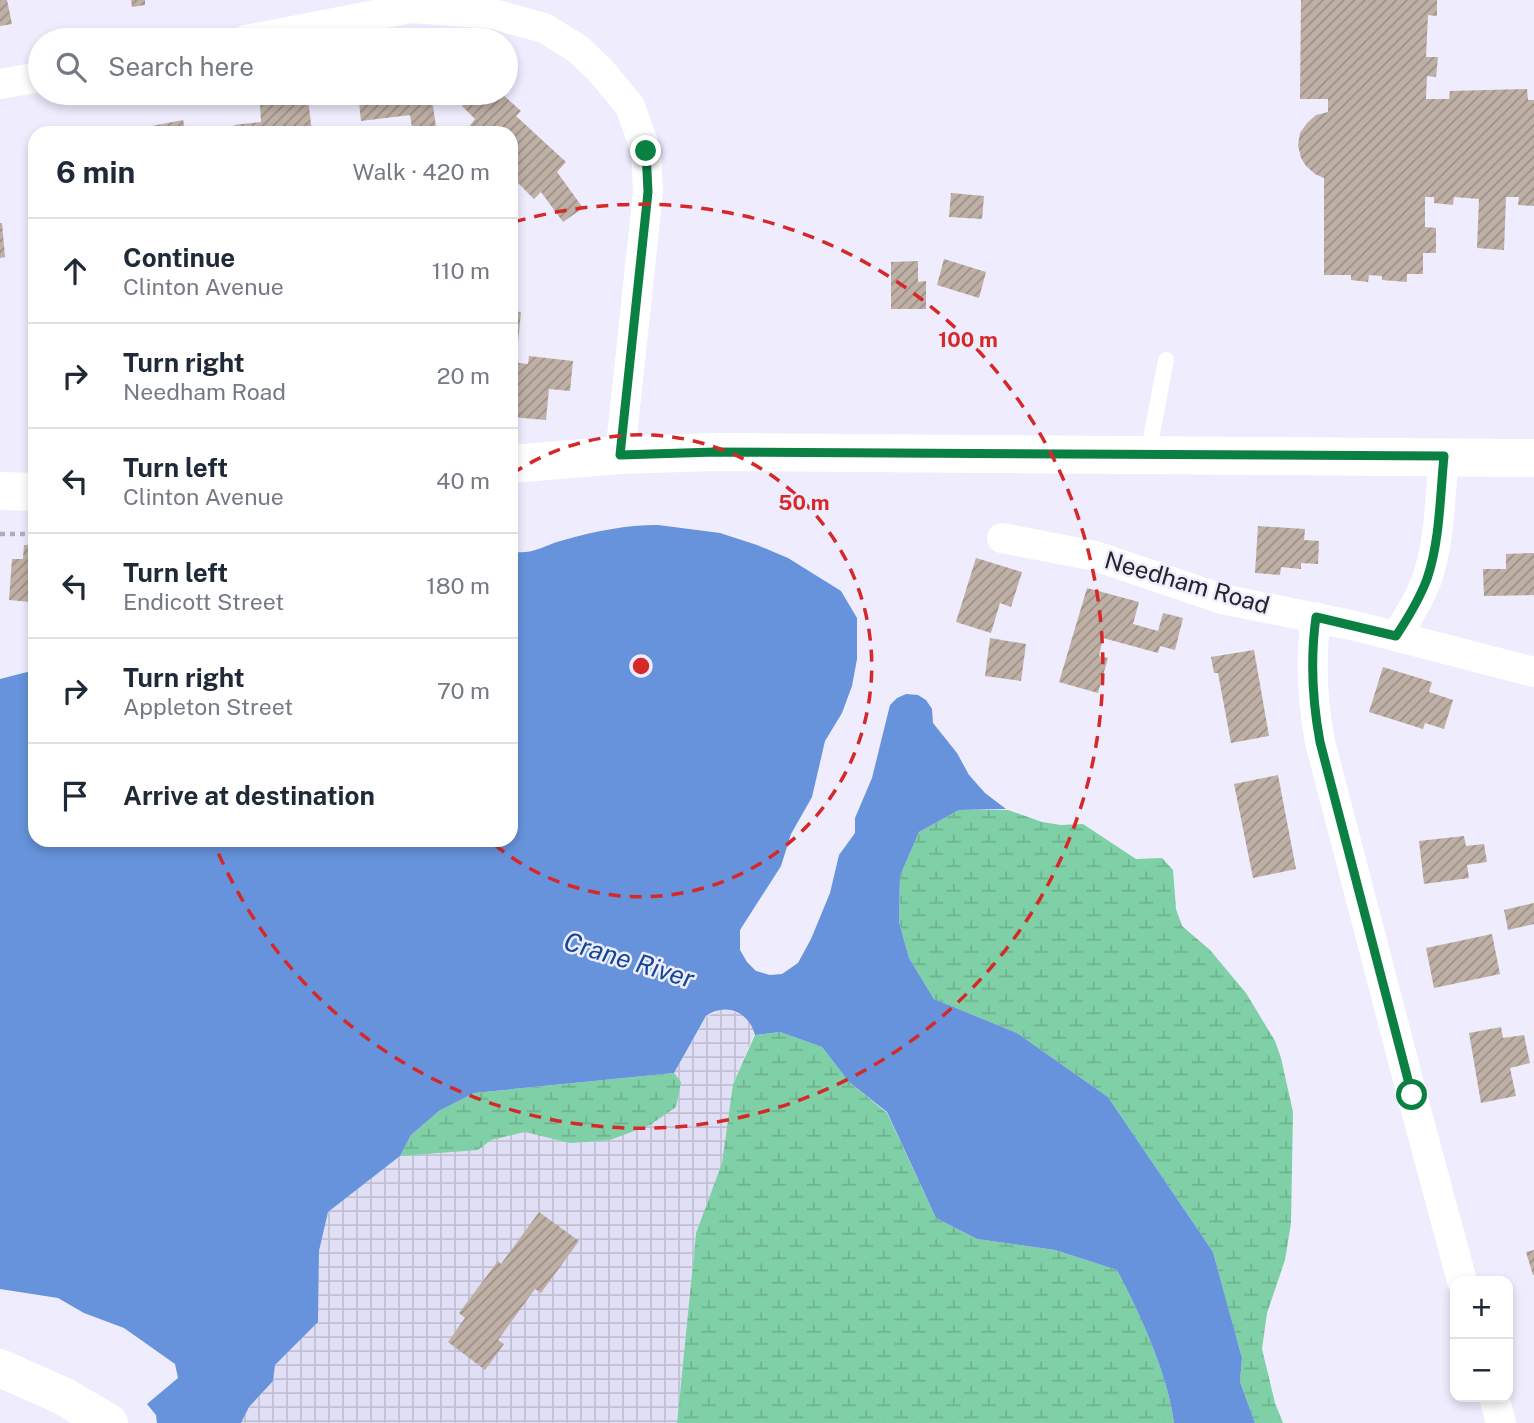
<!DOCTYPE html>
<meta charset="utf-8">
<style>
body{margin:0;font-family:"Public Sans",sans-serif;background:#f6f6f7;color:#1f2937}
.controls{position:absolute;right:21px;bottom:21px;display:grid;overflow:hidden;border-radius:14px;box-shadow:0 4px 10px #0003}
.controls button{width:63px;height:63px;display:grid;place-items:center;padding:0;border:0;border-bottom:2px solid #e0e1e3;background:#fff;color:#1f2937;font:35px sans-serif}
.stop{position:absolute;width:21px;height:21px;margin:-16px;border:5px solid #0b8043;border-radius:50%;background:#fff}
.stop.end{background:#0b8043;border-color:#fff;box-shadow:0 2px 7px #0008}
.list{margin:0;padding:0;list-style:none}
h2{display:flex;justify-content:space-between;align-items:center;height:91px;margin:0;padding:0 28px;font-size:30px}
h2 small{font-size:23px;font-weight:400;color:#747a83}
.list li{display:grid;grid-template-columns:46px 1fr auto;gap:21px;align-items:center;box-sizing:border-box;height:105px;padding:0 28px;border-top:2px solid #e0e1e3}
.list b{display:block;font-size:26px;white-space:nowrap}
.list p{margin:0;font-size:23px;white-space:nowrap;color:#747a83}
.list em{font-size:23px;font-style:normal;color:#747a83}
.icon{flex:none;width:38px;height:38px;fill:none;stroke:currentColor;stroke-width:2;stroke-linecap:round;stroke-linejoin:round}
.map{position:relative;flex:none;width:1534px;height:1423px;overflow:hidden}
.search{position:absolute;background:#fff;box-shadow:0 4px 10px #0003;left:28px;top:28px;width:490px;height:77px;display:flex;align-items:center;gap:18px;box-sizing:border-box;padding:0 24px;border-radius:38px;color:#747a83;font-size:26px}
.panel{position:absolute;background:#fff;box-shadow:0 4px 10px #0003;left:28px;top:126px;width:490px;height:721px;border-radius:21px}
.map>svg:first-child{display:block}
.industrial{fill:url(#industrial-grid)}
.wetland{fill:url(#wetland-marsh)}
.water{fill:#6693db}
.building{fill:url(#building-hatch)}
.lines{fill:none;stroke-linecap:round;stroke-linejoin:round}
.path{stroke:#b0aebc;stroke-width:4.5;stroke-dasharray:5 5;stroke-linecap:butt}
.lane{stroke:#fff;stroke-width:16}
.street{stroke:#fff;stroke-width:30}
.secondary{stroke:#fff;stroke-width:38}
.route{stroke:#0b8043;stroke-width:9}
.ring{fill:none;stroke:#d62828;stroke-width:3.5;stroke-dasharray:12 9}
.labels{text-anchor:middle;stroke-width:5;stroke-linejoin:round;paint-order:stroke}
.street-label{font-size:24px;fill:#27262c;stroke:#eeecfd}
.water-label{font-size:26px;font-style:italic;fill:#0f479a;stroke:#eeecfd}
.centre{fill:#d62828;stroke:#eeecfd;stroke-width:3.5}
.ring-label{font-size:21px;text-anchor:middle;font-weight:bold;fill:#d62828;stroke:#eeecfd;stroke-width:5;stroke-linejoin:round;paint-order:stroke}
</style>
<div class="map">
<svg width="1534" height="1423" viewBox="0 0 1534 1423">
<defs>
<pattern id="industrial-grid" width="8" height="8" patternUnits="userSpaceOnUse" patternTransform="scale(1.75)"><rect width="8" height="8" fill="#e1dff6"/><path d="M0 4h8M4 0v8" fill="none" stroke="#c1bfd3"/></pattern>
<pattern id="wetland-marsh" width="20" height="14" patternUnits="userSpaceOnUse" patternTransform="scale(1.75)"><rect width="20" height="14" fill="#7fd0a6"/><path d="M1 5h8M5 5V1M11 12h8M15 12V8" fill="none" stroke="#6eb28f"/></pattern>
<pattern id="building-hatch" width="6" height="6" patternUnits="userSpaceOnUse" patternTransform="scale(1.75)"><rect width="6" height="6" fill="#bfb0a6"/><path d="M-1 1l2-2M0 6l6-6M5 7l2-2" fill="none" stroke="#9b8f87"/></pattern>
</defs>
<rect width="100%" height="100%" fill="#eeecfd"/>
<polygon class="industrial" points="719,1010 729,1010 743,1015 751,1023 755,1032 733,1084 722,1163 696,1233 677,1423 241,1423 249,1407 273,1381 275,1365 318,1322 319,1251 328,1212 400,1156 411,1135 674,1073 706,1017"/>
<g class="wetland">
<polygon points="959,810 1008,810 1042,822 1061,825 1083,824 1136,859 1162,858 1173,870 1176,909 1182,926 1210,950 1246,993 1275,1041 1281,1058 1293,1112 1291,1223 1285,1260 1267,1313 1262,1349 1275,1403 1283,1423 1255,1423 1240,1382 1242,1358 1213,1252 1108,1097 1017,1033 934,999 909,958 899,922 900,876 919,832"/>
<path d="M780 1032 822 1047 849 1082 887 1113 936 1218 977 1239 1055 1250 1117 1270C1140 1314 1168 1374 1174 1423H677L696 1233 722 1163 733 1084 755 1035Z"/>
<polygon points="674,1073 681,1082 676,1107 650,1125 610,1140 570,1143 525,1132 491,1140 478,1150 400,1156 411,1135 439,1111 474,1093"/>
</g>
<path class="water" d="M658 525 720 533 757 545 788 558 841 591 857 618V659L852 686 842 713 825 741 812 797 791 834 781 866 740 930V950L747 962 756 971 770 975 782 974 798 963 811 939 830 893 839 855 855 833V818L872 778 890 705 897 698 906 694 918 695 926 700 932 709 933 723 957 753 969 775 985 793 1006 809 959 810 919 832 900 876 899 922 909 958 934 999 1017 1033 1108 1097 1213 1252 1242 1358 1240 1382 1255 1423H1174C1168 1374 1140 1314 1117 1270L1055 1250 977 1239 936 1218 887 1112 849 1082 822 1047 780 1032 755 1035C749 1012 726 1002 706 1016L674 1073 474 1093 439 1111 411 1135 400 1156 328 1212 319 1251 318 1322 275 1365 273 1381 249 1407 241 1423H157L156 1415 147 1404 178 1378 175 1364 124 1328 84 1313 58 1298 0 1289V679L35 670V840H511V552C537 554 541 546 564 540 596 531 626 525 658 525Z"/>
<g class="building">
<polygon points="0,0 7,0 12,24 0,26"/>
<polygon points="131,0 145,0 145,5 132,7"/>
<polygon points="1301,0 1437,0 1437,16 1428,15 1426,57 1438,57 1436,77 1427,76 1426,99 1449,99 1450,91 1527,89 1528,100 1534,100 1534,206 1518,205 1519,197 1506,197 1504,250 1477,248 1479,199 1454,197 1453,205 1434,203 1434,197 1425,197 1425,227 1436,228 1436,253 1423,253 1423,274 1407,274 1407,282 1382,280 1382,276 1369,275 1368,282 1351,280 1351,275 1324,275 1324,178 1315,174 1306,166 1301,158 1298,145 1300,133 1307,123 1316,115 1328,112 1328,99 1300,99"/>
<polygon points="379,93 431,93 437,133 413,133 410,115 361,121 359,103 380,100"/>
<polygon points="474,93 501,93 521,111 516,116 566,162 557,172 583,208 563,222 541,192 534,199 511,176 511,133 464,133 475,119 462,106"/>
<polygon points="308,99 312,132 236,133 234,125 261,122 260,103"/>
<polygon points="183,120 186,133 132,133 131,130"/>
<polygon points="356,126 357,133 315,133 315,131"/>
<polygon points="29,149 35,149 35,182 33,182"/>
<polygon points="951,193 984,196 982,219 949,217"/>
<polygon points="0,223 2,223 5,257 0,258"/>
<polygon points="944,259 986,272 979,298 937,285"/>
<polygon points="918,261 918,282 926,281 926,309 891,309 891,262"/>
<polygon points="511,311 521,312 518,343 511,343"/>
<polygon points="529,356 573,361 570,391 549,389 546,420 511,417 511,362 528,364"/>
<polygon points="1258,526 1305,529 1304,540 1319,541 1318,564 1301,563 1301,569 1281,567 1280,575 1255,573"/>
<polygon points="24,545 35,545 35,589 32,589 31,602 9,600 12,559 23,559"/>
<polygon points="1534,553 1534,595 1484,596 1483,569 1506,569 1506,554"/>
<polygon points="976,558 1022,572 1011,607 1000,603 991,633 956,622"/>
<polygon points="1087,588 1139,602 1133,624 1158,631 1163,613 1183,618 1175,650 1160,646 1158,653 1103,638 1099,656 1108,658 1098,693 1059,682"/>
<polygon points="990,638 1026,644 1021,681 985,676"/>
<polygon points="1254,650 1269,736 1231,743 1218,673 1214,673 1211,657"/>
<polygon points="1383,667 1432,682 1429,692 1453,700 1444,729 1425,723 1423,729 1369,712"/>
<polygon points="1278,775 1296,869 1253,878 1234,784"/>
<polygon points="1464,836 1466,846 1484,844 1487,862 1467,865 1469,878 1424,884 1419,841"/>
<polygon points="1534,903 1534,924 1508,930 1504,910"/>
<polygon points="1492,934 1500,974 1434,988 1426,948"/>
<polygon points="1501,1027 1503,1038 1524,1035 1530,1063 1510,1068 1516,1096 1481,1103 1469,1033"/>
<polygon points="539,1212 579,1241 541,1293 535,1289 498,1340 504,1344 485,1370 448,1342 465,1318 459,1313 498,1261 501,1264"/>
<polygon points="1534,1250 1534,1275 1533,1275 1526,1252"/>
</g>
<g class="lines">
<polyline class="path" points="0,534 35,534"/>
<polyline class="lane" points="1148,454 1166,360"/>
<g class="street">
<polyline points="246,40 411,8 493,14 544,28 578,49 601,71 630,106 646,151 648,192 620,455"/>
<polyline points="0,84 40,77"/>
<polyline points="1002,538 1095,556 1222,599 1356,626 1534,672"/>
<path d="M1316 617C1310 660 1312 699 1320 742L1412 1095 1462 1281"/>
<path d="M1396 636C1408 618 1419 600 1427 579 1440 541 1440 496 1444 456"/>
<polyline points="1494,1397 1501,1423"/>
</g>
<g class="secondary">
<polyline points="511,464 620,455 715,452 1534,458"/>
<polyline points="0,491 35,492"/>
<polyline points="0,1368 63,1396 109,1423"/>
</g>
</g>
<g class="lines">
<path class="route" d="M646 151 648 192 620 455 715 452 1444 456C1440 496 1440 541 1427 579 1419 600 1408 618 1396 636L1316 617C1310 660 1312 699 1320 742L1412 1095"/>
</g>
<g class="ring">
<path d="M512 474A231 231 0 1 1 489 840"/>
<path d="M514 222A462 462 0 1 1 214 843"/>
</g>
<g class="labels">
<g class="street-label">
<text transform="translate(1187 583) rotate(16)" y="8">Needham Road</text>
</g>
<g class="water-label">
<text transform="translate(629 960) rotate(17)" y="9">Crane River</text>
</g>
</g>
<circle cx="641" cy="666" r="10" class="centre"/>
<g class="ring-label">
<text x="968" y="347">100 m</text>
<text x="804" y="510">50 m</text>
</g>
</svg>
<div class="controls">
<button>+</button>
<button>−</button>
</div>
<div class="stop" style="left:1412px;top:1095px"></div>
<div class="stop end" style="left:646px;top:151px"></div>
<div class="search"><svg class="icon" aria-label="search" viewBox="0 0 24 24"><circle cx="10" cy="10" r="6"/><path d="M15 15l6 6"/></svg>Search here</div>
<section class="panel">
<h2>6 min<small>Walk · 420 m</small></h2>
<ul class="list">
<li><svg class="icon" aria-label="ahead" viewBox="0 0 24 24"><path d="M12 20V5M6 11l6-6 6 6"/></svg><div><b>Continue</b><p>Clinton Avenue</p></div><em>110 m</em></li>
<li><svg class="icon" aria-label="right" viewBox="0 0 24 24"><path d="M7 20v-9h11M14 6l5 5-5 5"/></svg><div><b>Turn right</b><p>Needham Road</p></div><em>20 m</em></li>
<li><svg class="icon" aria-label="left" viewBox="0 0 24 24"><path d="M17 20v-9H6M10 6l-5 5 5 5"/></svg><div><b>Turn left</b><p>Clinton Avenue</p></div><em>40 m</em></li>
<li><svg class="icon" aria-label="left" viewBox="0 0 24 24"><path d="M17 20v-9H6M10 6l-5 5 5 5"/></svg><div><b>Turn left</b><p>Endicott Street</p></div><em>180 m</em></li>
<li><svg class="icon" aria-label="right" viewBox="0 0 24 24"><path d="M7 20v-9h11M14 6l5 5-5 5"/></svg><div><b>Turn right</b><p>Appleton Street</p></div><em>70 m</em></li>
<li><svg class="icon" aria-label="arrive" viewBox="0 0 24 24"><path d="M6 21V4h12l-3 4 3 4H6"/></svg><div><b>Arrive at destination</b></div></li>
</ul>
</section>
</div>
